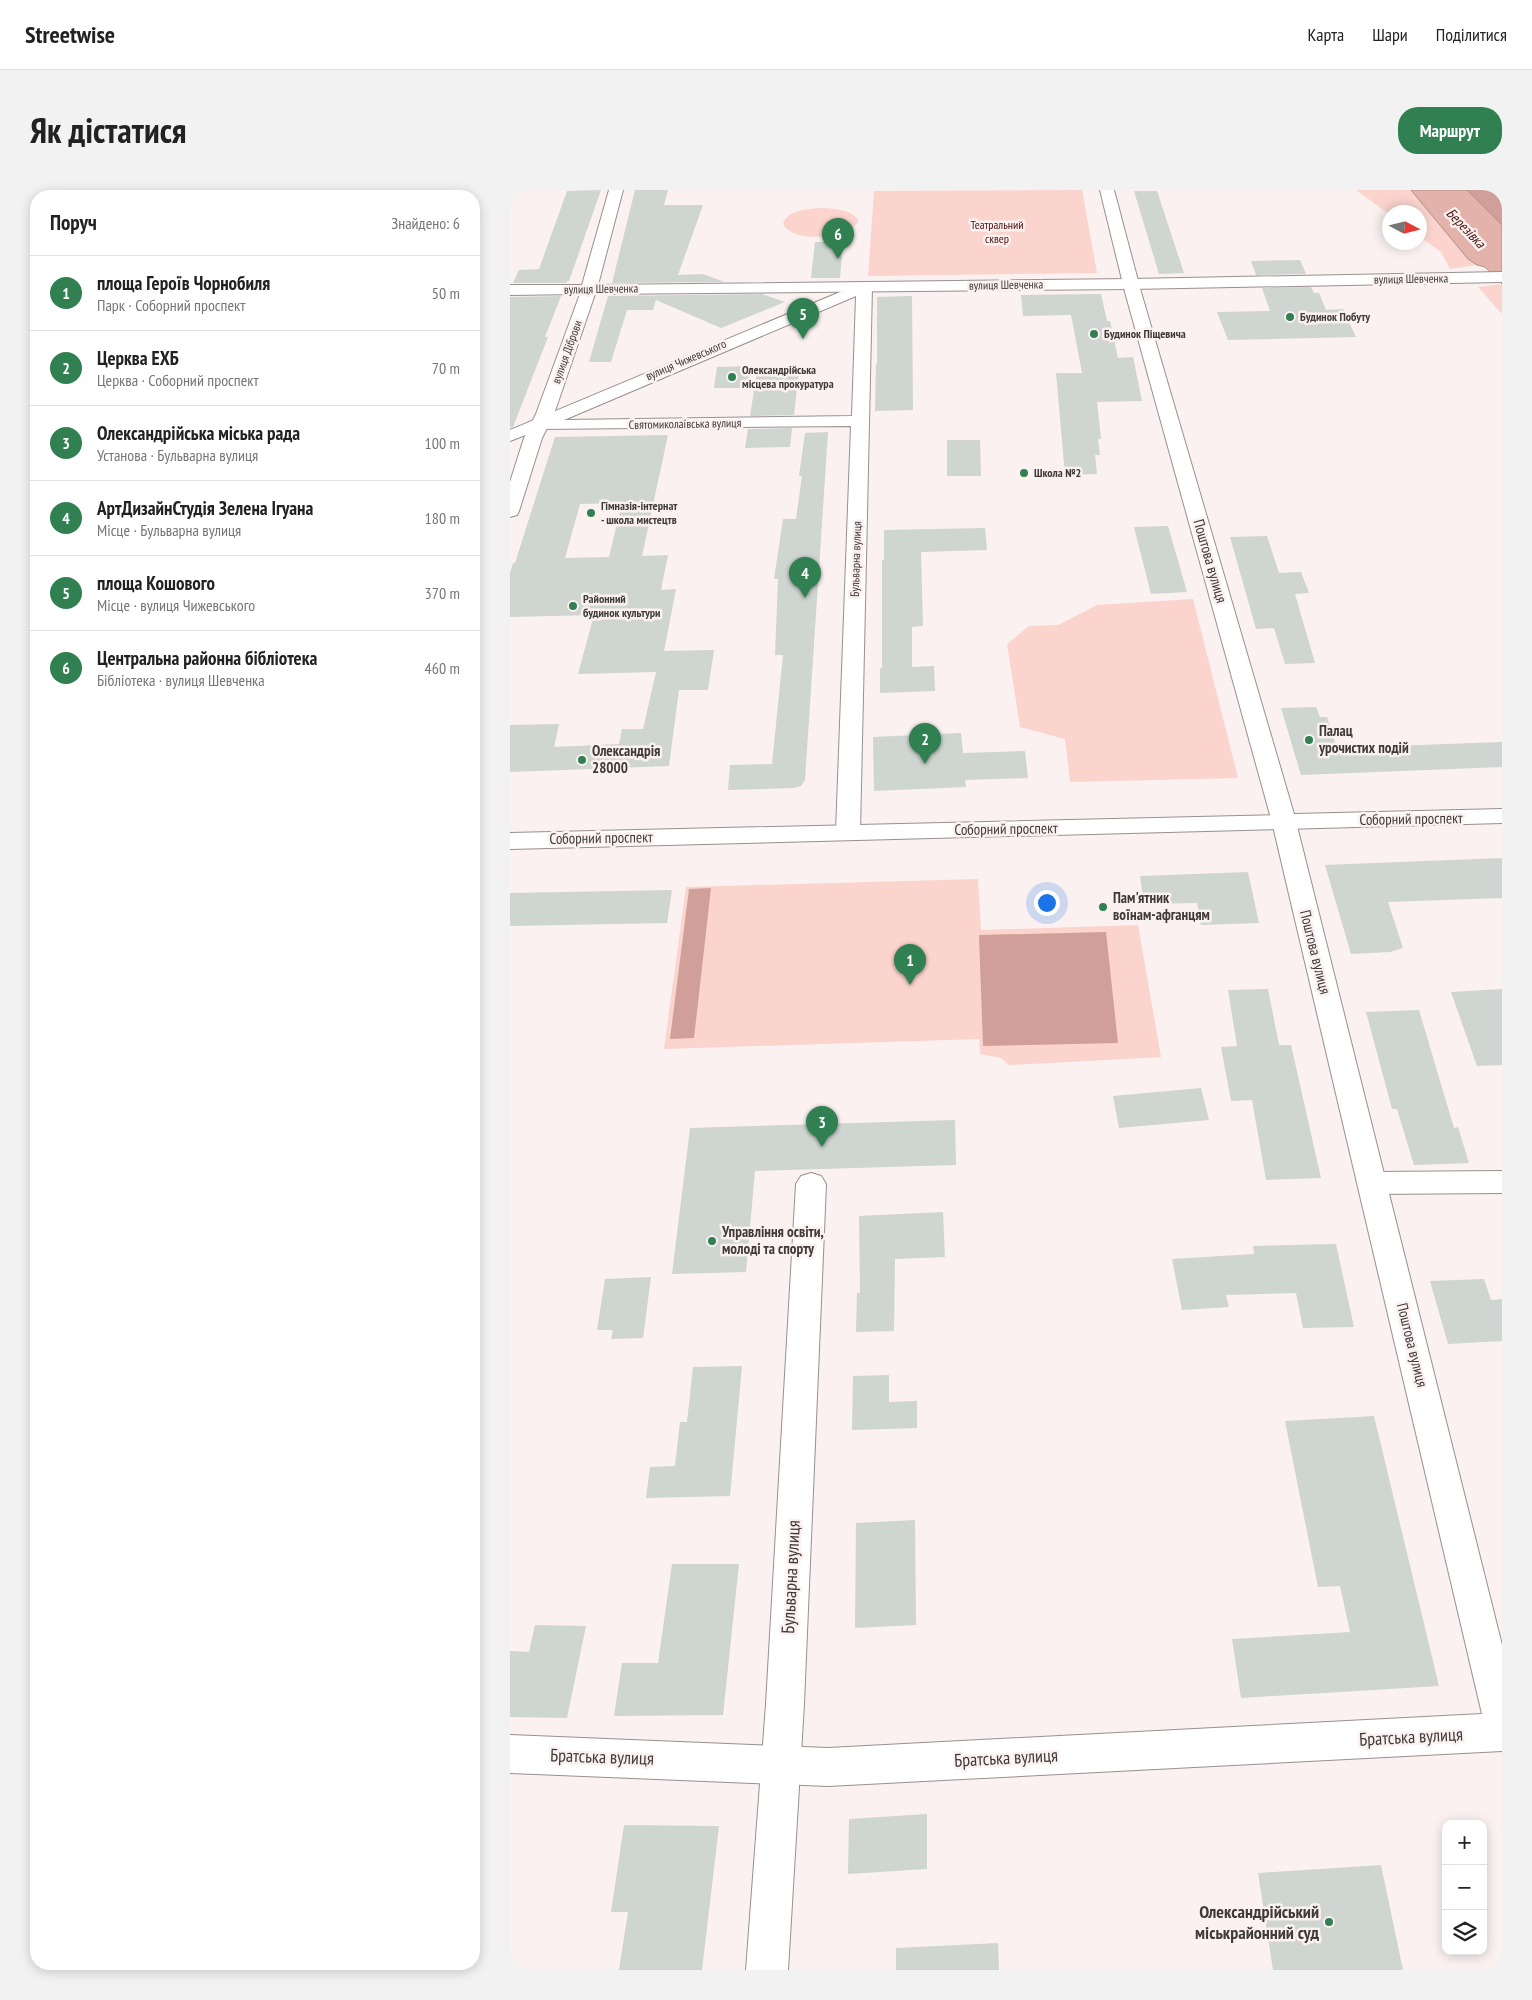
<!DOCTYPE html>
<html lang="uk">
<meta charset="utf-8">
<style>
body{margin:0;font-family:"PT Sans Narrow",sans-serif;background:#f2f2f2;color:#222}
.controls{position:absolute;right:15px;bottom:15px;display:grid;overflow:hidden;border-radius:10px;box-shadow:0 2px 12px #0003}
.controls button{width:45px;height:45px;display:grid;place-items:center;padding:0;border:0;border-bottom:1px solid #e0e0e0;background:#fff;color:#222;font:25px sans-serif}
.compass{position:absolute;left:872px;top:15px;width:45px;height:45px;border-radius:50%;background:#fff;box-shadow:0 2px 12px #0003;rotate:97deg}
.you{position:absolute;left:536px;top:712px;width:18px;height:18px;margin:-12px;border:4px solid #fff;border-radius:50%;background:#1a73e8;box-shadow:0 0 0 8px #1a73e833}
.badge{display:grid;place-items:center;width:32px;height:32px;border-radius:50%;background:#308051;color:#fff;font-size:16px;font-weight:700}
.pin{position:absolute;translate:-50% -41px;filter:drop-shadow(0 1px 2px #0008)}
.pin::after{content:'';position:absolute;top:26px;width:18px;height:15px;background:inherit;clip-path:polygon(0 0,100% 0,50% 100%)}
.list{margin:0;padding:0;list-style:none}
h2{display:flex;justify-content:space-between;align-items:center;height:65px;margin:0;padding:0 20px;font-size:21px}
h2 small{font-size:16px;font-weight:400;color:#767676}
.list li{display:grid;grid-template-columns:32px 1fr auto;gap:15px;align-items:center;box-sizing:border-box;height:75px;padding:0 20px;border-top:1px solid #e0e0e0}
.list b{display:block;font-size:19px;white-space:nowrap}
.list p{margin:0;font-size:16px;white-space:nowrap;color:#767676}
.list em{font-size:16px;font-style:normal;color:#767676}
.icon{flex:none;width:28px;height:28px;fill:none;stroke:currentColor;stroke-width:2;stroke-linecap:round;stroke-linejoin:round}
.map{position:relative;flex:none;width:992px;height:1780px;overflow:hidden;border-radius:20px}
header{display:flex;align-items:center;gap:30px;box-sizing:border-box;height:70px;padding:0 25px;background:#fff;border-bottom:1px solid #e0e0e0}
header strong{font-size:24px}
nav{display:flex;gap:28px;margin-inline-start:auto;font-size:18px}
.intro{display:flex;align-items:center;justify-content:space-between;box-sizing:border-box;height:120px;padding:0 30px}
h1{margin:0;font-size:35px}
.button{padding:12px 22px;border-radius:20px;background:#308051;color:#fff;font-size:18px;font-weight:700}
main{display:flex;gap:30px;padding:0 30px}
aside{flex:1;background:#fff;border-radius:20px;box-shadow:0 2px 12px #0003}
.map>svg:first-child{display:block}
.green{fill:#fbd4ce}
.forest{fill:#d09f99}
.water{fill:#e3b2ab;stroke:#b28e89}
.building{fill:#cfd5d0;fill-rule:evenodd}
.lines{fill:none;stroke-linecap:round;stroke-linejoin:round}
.street-casing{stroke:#98908e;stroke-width:2}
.secondary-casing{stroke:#98908e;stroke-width:2}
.primary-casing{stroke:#98908e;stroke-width:2}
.highway-casing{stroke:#98908e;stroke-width:2}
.street{fill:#fff;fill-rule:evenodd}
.secondary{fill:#fff;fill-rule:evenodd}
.primary{fill:#fff;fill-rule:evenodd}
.highway{fill:#fff;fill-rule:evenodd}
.poi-dot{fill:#308051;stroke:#faf1f0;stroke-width:2}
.labels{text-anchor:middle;stroke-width:5;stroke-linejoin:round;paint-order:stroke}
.far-park-label{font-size:12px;fill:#4d120e;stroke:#faf1f0}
.far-street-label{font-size:12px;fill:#3e3b3a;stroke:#faf1f0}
.far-poi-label{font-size:12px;font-weight:bold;fill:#3e3b3a;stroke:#faf1f0;text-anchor:start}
.far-water-label{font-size:14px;font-style:italic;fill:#4f1410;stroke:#faf1f0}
.street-label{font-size:15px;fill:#3e3b3a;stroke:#faf1f0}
.poi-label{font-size:15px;font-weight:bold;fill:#3e3b3a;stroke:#faf1f0;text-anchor:start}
.near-street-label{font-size:18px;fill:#3e3b3a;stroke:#faf1f0}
.near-poi-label{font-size:18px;font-weight:bold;fill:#3e3b3a;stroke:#faf1f0;text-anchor:end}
</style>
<header>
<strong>Streetwise</strong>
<nav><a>Карта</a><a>Шари</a><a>Поділитися</a></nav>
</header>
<div class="intro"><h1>Як дістатися</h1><a class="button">Маршрут</a></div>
<main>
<aside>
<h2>Поруч<small>Знайдено: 6</small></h2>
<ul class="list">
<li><span class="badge">1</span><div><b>площа Героїв Чорнобиля</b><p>Парк · Соборний проспект</p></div><em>50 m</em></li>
<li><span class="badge">2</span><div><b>Церква ЕХБ</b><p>Церква · Соборний проспект</p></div><em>70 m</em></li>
<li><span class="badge">3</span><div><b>Олександрійська міська рада</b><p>Установа · Бульварна вулиця</p></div><em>100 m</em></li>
<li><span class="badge">4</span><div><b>АртДизайнСтудія Зелена Ігуана</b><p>Місце · Бульварна вулиця</p></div><em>180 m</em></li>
<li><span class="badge">5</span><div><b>площа Кошового</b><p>Місце · вулиця Чижевського</p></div><em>370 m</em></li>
<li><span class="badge">6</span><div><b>Центральна районна бібліотека</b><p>Бібліотека · вулиця Шевченка</p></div><em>460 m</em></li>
</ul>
</aside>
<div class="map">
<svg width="992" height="1780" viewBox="0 0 992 1780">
<rect width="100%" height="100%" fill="#faf1f0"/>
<g class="green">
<polygon points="572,0 587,83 358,86 364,1"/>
<polygon points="846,0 901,0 958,69 967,75 940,79 931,62 910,47 909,22 879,22 879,24"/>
<path d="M312 18C325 19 339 19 348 29L347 34C333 48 283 54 273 34 278 19 299 19 312 18Z"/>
<polygon points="992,94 992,124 968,97"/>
<polygon points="683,409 728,588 560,592 555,549 510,537 497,454 519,436 548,435 587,415"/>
<polygon points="468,689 471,740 628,735 651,867 499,875 491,868 470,864 469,849 154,859 176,697"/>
</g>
<g class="forest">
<polygon points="957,0 992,0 992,35"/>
<polygon points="201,698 184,848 160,849 179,699"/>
<polygon points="596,742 608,853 473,856 469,745"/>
</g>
<polygon class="water" points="901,0 957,0 992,35 992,94 975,77 967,75 958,69"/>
<g class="building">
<polygon points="91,0 59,91 57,91 56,93 3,93 9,80 29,79 57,1"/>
<polygon points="125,0 158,0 154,15 193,15 168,85 193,84 215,92 102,93"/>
<polygon points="624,1 647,1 674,83 649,84"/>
<polygon points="305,52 333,52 330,88 301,88"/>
<polygon points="790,70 796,84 746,85 741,71"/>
<polygon points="801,97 804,103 809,103 816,120 833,119 846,147 718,150 707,122 760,121 752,98"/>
<polygon points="252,104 275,112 211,138 146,110 143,120 117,120 101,172 79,172 98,106"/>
<polygon points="591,104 597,131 600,131 608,168 623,167 632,211 587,212 591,249 588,249 590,265 585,265 587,284 555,285 546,183 572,183 561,125 513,126 511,105"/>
<polygon points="51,106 35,147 38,147 3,237 0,238 0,107"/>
<polygon points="402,106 403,220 365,221 366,174 367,174 367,107"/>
<polygon points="240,176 238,198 204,198 207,177"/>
<polygon points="289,181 284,225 240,226 247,182"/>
<polygon points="282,238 280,257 235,258 238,239"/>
<polygon points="318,242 295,590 291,596 283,598 218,600 220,575 262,574 273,465 265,465 268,389 264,389 273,329 286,329 292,286 289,286 295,243"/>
<path d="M158 245 132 366 158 365 151 400 166 399 154 461 204 460 198 500H169L159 576 0 582V535L49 534 44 557 109 554 112 539H133L146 482 68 484 84 425 0 427V383L3 373H5L45 247ZM112 313 99 367 55 368 70 314Z"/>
<polygon points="437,250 470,250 471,286 437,286"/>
<polygon points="658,336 677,402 641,404 624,337"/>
<polygon points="475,338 477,360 411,362 413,436 402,437 402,477 424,476 425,501 370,503 370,478 372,478 372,370 374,370 374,340"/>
<polygon points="757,346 769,383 791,382 799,403 785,404 805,473 775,474 764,438 746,439 720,347"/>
<polygon points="806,517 810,527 817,527 827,558 992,552 992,577 791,585 771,518"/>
<polygon points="451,543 453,563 515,561 518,588 455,590 456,597 364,601 363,547"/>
<polygon points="992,668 992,708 878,712 893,758 880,762 841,764 815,675"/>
<polygon points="738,682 749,733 691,735 687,713 634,714 630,686"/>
<polygon points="162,700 157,733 0,736 0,703"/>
<polygon points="758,799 769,855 781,855 811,988 756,990 742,910 721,911 711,857 727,856 718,800"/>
<polygon points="992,799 992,875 967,876 941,802"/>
<polygon points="909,820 944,938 948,937 959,973 904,975 887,919 882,919 856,822"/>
<polygon points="691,898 699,930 609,938 603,906"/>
<polygon points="445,930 446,975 245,981 236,1082 162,1084 180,938"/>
<polygon points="433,1022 435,1067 385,1069 384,1141 346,1142 347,1103 350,1103 349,1026"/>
<polygon points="826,1054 844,1137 793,1138 786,1103 716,1105 719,1117 672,1120 662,1069 744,1064 743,1056"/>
<polygon points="141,1087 133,1148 101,1149 103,1140 87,1140 95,1089"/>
<polygon points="974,1089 981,1110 992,1109 992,1151 938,1154 920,1091"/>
<polygon points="232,1176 220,1306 136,1308 140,1277 165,1276 170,1232 177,1232 183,1177"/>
<polygon points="379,1185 379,1212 407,1211 407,1238 342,1240 343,1186"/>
<polygon points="864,1226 929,1496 731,1508 722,1449 840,1442 830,1396 808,1397 775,1231"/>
<polygon points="405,1330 406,1435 345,1438 346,1333"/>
<polygon points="162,1374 229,1374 213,1525 104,1526 112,1473 148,1473"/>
<polygon points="25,1435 76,1436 57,1528 0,1527 0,1461 19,1462"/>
<polygon points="417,1624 417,1679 338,1684 339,1629"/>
<polygon points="114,1635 209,1636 192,1780 109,1780 118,1722 101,1722"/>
<polygon points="871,1675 893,1780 763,1780 748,1683"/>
<polygon points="488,1753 489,1780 386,1780 386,1758"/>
</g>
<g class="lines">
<defs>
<g id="street">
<path d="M354 92 359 94 362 97 350 642 346 647 338 649 330 647 326 642 341 236 31 239 0 251V240ZM346 106 342 226 54 230Z"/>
<polygon points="992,981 992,1003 863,1004 853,1001 848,993 853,985 863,982"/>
<polygon points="301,983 311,986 316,994 294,1514 278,1780 236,1780 256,1514 286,994 291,986"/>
</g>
<g id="secondary">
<polygon points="99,0 113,0 88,95 621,89 992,82 992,92 621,99 85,104 44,224 32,248 9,321 7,325 0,327 0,292 14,248 26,224 70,104 0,105 0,95 72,95"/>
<polygon points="774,625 782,627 786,632 992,1455 992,1561 318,1596 0,1583 0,1545 318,1558 972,1524 762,632 766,627"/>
</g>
<polygon id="primary" points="774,625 782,627 786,632 782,637 774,639 0,659 0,643"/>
<polygon id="highway" points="590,0 604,0 631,102 784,624 992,619 992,633 774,639 766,637 762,632 615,102"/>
</defs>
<use href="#street" class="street-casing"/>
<use href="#secondary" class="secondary-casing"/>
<use href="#primary" class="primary-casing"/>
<use href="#highway" class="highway-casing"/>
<use href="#street" class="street"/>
<use href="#secondary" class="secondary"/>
<use href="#primary" class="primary"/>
<use href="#highway" class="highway"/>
</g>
<g class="poi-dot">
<circle cx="780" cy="127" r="5"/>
<circle cx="584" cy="144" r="5"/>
<circle cx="222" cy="187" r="5"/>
<circle cx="514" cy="283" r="5"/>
<circle cx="81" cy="323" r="5"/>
<circle cx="63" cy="416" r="5"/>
<circle cx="799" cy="550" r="5"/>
<circle cx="72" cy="570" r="5"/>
<circle cx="593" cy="717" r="5"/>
<circle cx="202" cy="1051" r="5"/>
<circle cx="819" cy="1732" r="5"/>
</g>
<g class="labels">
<g class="far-park-label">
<text x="487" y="39">Театральний<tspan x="487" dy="14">сквер</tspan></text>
</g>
<g class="far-street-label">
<text transform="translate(901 89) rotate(-1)" y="4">вулиця Шевченка</text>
<text transform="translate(496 95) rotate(-1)" y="4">вулиця Шевченка</text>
<text transform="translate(91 99) rotate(-1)" y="4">вулиця Шевченка</text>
<text transform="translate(57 162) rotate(-70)" y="4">вулиця Діброви</text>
<text transform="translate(176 170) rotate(-23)" y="4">вулиця Чижевського</text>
<text transform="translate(175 234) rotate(-1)" y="4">Святомиколаївська вулиця</text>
<text transform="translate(346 369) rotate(-88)" y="4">Бульварна вулиця</text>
</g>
<g class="far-poi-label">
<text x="790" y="131">Будинок Побуту</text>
<text x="594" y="148">Будинок Піщевича</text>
<text x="232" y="184">Олександрійська<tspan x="232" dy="14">місцева прокуратура</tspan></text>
<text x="524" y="287">Школа №2</text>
<text x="91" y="320">Гімназія-інтернат<tspan x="91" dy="14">- школа мистецтв</tspan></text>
<text x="73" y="413">Районний<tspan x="73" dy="14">будинок культури</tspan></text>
</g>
<g class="far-water-label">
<text transform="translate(956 38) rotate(46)" y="5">Березівка</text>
</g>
<g class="street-label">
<text transform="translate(700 371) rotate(74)" y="5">Поштова вулиця</text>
<text transform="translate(901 629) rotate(-1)" y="5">Соборний проспект</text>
<text transform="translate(496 639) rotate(-1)" y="5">Соборний проспект</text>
<text transform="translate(91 648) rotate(-1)" y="5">Соборний проспект</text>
<text transform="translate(805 762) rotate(76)" y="5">Поштова вулиця</text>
<text transform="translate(902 1155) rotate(76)" y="5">Поштова вулиця</text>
</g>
<g class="poi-label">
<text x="809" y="546">Палац<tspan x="809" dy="17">урочистих подій</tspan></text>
<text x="82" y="566">Олександрія<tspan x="82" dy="17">28000</tspan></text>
<text x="603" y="713">Пам'ятник<tspan x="603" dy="17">воїнам-афганцям</tspan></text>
<text x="212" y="1047">Управління освіти,<tspan x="212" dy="17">молоді та спорту</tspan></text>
</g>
<g class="near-street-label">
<text transform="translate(281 1387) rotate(-87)" y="6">Бульварна вулиця</text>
<text transform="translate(901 1547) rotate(-3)" y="6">Братська вулиця</text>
<text transform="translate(92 1567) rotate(2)" y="6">Братська вулиця</text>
<text transform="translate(496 1568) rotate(-3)" y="6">Братська вулиця</text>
</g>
<g class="near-poi-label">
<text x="809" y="1728">Олександрійський<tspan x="809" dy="21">міськрайонний суд</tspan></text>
</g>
</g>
</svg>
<div class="controls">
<button>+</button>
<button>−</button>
<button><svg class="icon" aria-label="layers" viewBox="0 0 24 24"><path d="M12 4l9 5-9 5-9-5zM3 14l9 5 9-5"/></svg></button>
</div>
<svg class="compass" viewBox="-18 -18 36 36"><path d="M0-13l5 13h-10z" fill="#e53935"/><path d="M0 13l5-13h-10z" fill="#767676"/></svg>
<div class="you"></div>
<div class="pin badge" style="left:400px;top:795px">1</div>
<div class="pin badge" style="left:415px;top:574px">2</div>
<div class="pin badge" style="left:312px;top:957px">3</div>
<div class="pin badge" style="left:295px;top:408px">4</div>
<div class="pin badge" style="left:293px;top:149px">5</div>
<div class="pin badge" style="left:328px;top:69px">6</div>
</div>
</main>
